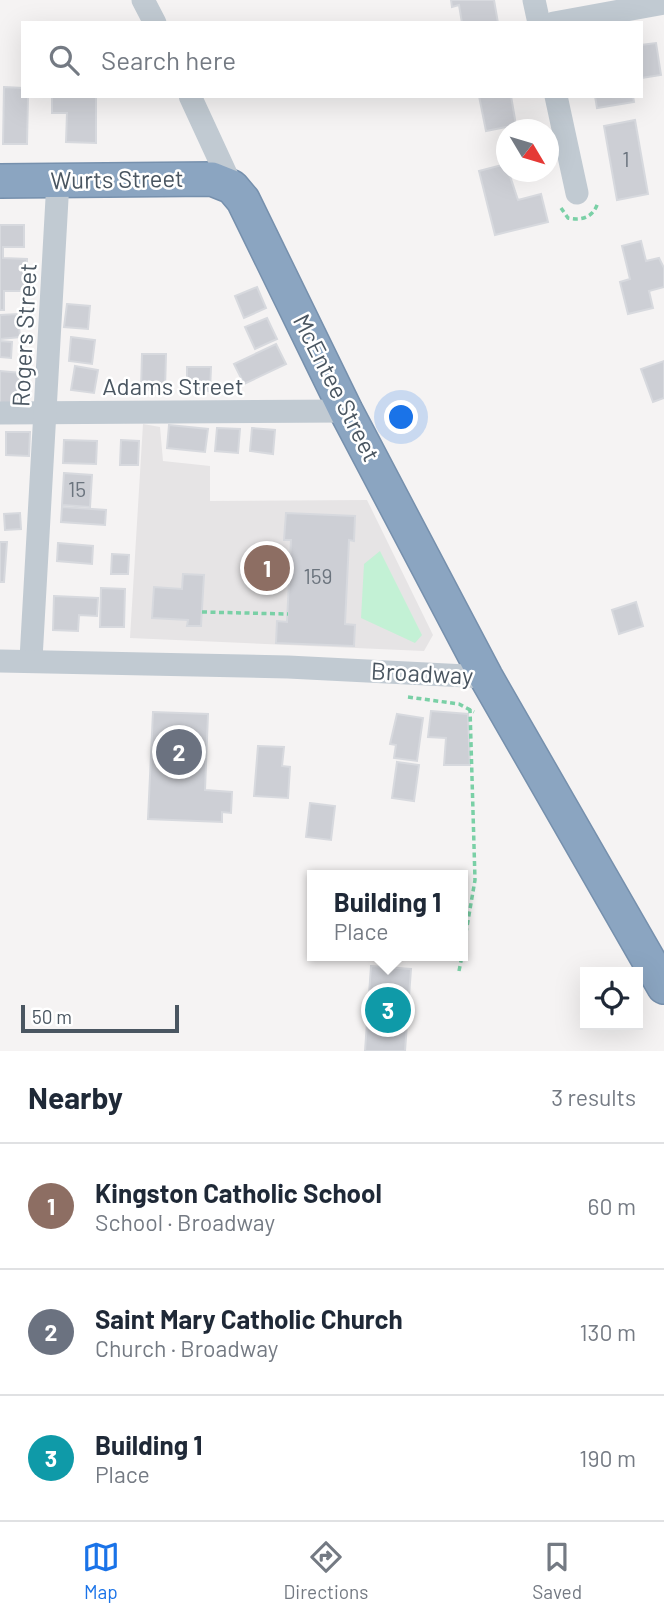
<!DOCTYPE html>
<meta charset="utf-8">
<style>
body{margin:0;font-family:Barlow,sans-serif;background:#f6f6f7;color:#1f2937}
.controls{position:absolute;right:21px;bottom:21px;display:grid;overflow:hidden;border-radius:0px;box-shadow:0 7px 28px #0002}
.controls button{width:63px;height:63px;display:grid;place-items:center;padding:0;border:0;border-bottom:2px solid #e0e1e3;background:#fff;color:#1f2937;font:35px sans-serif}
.compass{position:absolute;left:496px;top:119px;width:63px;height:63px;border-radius:50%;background:#fff;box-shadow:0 7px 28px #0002;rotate:128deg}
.scale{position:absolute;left:21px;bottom:18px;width:158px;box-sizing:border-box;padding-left:7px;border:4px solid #4a5661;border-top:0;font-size:19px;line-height:24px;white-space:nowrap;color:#4a5661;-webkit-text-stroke:5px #fff;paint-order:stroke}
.you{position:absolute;left:402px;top:418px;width:24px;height:24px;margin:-18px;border:5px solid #fff;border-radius:50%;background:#1a73e8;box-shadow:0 0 0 10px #1a73e833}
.badge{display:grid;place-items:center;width:46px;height:46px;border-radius:50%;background:#1a73e8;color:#fff;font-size:23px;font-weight:700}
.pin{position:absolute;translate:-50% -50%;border:4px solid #fff;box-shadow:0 2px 7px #0006}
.popup{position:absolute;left:307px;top:870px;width:161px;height:91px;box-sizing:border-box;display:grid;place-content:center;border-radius:0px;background:#fff;filter:drop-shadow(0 2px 5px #0005);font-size:23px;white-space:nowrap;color:#747a83}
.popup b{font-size:26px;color:#1f2937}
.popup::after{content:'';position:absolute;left:50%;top:100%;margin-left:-14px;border:14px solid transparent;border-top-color:#fff}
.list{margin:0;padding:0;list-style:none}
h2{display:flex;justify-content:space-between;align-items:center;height:91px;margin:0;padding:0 28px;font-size:30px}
h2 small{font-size:23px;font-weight:400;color:#747a83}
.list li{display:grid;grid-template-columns:46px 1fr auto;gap:21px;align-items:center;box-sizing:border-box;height:126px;padding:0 28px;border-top:2px solid #e0e1e3}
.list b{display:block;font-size:26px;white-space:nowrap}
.list p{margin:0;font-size:23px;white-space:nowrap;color:#747a83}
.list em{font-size:23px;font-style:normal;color:#747a83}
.icon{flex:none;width:38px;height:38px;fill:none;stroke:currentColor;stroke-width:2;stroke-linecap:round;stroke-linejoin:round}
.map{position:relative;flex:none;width:664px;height:1051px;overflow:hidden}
.search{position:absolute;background:#fff;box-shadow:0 7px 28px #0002;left:21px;right:21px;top:21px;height:77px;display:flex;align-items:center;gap:18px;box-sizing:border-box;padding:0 24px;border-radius:0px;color:#747a83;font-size:26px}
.sheet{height:469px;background:#fff}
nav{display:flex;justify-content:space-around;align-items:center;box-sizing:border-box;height:98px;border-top:2px solid #e0e1e3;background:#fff;font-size:19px;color:#747a83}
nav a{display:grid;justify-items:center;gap:4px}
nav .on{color:#1a73e8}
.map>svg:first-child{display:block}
.education{fill:#e6e4e5}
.green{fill:#c3f1d5}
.building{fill:#cdcfd5;stroke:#d7d9de;stroke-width:2}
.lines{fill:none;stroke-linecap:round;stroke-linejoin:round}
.highway-casing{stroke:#7690ad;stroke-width:36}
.path{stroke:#7ad0a6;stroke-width:3.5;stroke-dasharray:5 3.5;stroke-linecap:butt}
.minor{stroke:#c1cad2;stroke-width:23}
.highway{stroke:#8ba5c1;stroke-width:33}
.labels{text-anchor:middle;stroke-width:5;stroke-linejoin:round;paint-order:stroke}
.number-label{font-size:21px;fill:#6b747e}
.street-label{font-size:24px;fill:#4a5661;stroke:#fff}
</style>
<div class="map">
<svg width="664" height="1051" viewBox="0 0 664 1051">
<rect width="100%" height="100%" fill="#f5f3f3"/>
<polygon class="education" points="143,424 160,427 163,461 210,466 210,501 367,500 433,635 424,651 130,638"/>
<polygon class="green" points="380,551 422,635 415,643 361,618 364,564"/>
<g class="building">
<polygon points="451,0 494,0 498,23 462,23 459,5 452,7"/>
<polygon points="656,43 661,75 641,78 641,45"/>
<polygon points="4,87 23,88 23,96 28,96 27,144 3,144"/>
<polygon points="52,96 96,96 96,143 66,142 67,113 52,113"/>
<polygon points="479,96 511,96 516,125 486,131"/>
<polygon points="595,96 633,96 634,102 597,108"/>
<polygon points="635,120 648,194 617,200 604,126"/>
<polygon points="506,164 518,200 541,194 548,222 495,235 479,171"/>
<polygon points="0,225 24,225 24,247 3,247 3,258 27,259 27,291 4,291 4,310 0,310"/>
<polygon points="641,241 646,261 659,258 664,268 664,287 649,291 653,308 628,314 620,282 630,279 622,246"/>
<polygon points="257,287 266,308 244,318 235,296"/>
<polygon points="67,304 90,306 88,329 64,327"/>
<polygon points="18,314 20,337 0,339 0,315"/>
<polygon points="267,318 277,339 255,349 245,327"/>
<polygon points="71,337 95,340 92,364 69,361"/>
<polygon points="0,341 12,342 11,358 0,357"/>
<polygon points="276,344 286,364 244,384 234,364"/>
<polygon points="142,354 166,354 165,390 141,390"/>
<polygon points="664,361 664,398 653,402 641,369"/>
<polygon points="75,366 98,370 94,393 71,390"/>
<polygon points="187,367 211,367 210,391 187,390"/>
<polygon points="0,371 21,373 20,405 0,404"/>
<polygon points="169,425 208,429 205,452 167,448"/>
<polygon points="217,428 240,429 238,453 215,451"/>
<polygon points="252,428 275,430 273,454 250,451"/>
<polygon points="6,432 30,432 29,456 6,455"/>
<polygon points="64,440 97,441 96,464 63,463"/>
<polygon points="121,440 139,441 138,465 120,465"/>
<polygon points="64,473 92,475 90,507 62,505"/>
<polygon points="62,507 106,510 105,525 61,522"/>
<polygon points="20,513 21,529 5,530 4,514"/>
<polygon points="286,513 355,516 354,541 349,540 345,624 355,625 354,646 276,643 277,621 287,622 291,540 284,540"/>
<polygon points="0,542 7,542 4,582 0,582"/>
<polygon points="58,543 93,546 92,564 57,561"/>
<polygon points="112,554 129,555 128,574 111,574"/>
<polygon points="183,574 204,575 201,626 187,626 188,620 152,618 154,587 182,589"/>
<polygon points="101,588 125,589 124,627 100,627"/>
<polygon points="54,596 98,598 97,616 79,615 78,631 53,630"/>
<polygon points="636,602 643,626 619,634 612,610"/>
<polygon points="431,711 468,714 470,765 444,765 446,738 428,737"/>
<polygon points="153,712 208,714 205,790 232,792 231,813 222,812 222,822 148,819"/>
<polygon points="397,714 423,718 417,761 394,758 396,745 390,744"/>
<polygon points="258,746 284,747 282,766 290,767 288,798 254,796"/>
<polygon points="397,762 419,765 414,801 392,798"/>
<polygon points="310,803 335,806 331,840 306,837"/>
<polygon points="371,966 411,969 405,1051 365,1051"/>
</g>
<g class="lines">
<defs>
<polyline id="highway" points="0,181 212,179 232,187 243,200 346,411 486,677 664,987"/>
</defs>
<use href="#highway" class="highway-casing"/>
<g class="path">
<path d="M561 208 568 218C582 221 594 217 598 202"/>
<polyline points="202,612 288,614"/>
<polyline points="408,697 459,704 474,712"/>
<polyline points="463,950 475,880 470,709"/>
<polyline points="459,971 462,956"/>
</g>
<g class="minor">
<polyline points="143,0 155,23"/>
<polyline points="534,0 539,23"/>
<polyline points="554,23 664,3"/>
<polyline points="190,96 232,187"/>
<polyline points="556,96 577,193"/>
<polyline points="0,413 346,411"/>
<polyline points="31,659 58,181"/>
<polyline points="0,661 288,667 486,677"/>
</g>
<use href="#highway" class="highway"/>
</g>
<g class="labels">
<g class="number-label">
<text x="626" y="167">1</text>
<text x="77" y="497">15</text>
<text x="318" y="584">159</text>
</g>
<g class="street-label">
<text transform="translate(117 180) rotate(-1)" y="8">Wurts Street</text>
<text transform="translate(25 335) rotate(-87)" y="8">Rogers Street</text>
<text x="173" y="395">Adams Street</text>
<text transform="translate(336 388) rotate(63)" y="8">McEntee Street</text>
<text transform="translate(422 674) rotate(3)" y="8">Broadway</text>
</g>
</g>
</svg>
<div class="controls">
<button><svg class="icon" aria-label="locate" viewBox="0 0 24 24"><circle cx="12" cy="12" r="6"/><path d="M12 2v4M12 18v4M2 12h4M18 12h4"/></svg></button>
</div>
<svg class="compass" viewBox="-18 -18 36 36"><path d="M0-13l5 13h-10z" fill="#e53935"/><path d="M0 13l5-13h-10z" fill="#747a83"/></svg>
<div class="scale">50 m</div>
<div class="you"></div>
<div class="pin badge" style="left:267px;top:568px;background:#8d6e63">1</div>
<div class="pin badge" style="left:179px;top:752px;background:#6b7280">2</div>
<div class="pin badge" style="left:388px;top:1010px;background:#0f9aa8">3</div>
<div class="popup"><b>Building 1</b>Place</div>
<div class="search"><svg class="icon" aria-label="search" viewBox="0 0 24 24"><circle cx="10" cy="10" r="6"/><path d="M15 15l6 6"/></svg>Search here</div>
</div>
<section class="sheet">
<h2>Nearby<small>3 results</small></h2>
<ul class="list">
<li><span class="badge" style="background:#8d6e63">1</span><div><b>Kingston Catholic School</b><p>School · Broadway</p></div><em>60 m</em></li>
<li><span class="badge" style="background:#6b7280">2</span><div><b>Saint Mary Catholic Church</b><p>Church · Broadway</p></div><em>130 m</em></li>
<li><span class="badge" style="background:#0f9aa8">3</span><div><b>Building 1</b><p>Place</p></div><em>190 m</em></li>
</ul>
</section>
<nav>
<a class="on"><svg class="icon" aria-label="map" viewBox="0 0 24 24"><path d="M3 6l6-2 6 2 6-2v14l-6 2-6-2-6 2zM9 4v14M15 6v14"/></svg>Map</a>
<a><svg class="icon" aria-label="directions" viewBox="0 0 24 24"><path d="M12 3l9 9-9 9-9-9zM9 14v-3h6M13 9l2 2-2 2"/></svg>Directions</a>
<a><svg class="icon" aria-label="saved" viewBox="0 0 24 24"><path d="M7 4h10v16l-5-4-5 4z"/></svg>Saved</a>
</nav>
